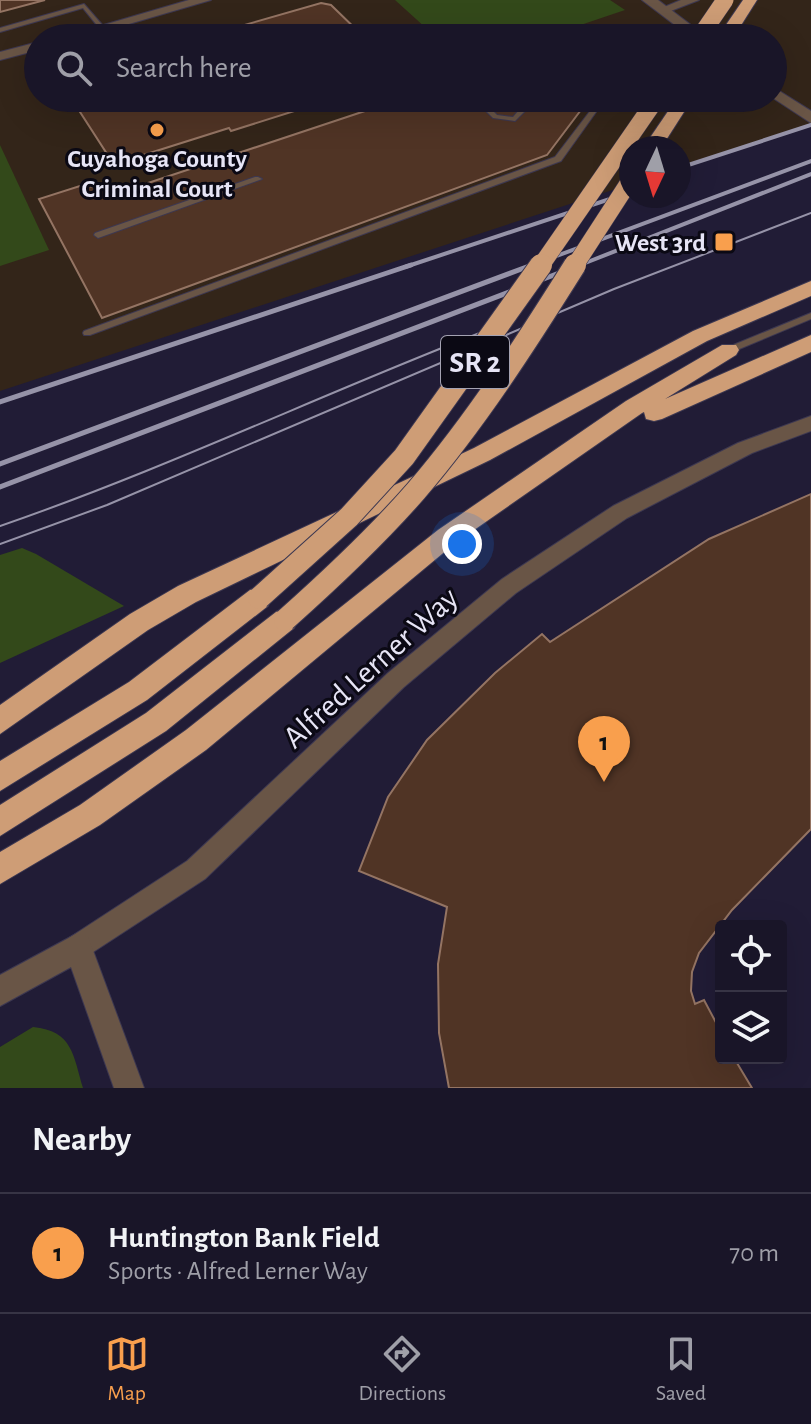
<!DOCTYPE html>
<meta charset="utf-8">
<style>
body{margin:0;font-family:"Alegreya Sans",sans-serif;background:#221e30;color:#f1f3f6}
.controls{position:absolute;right:24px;bottom:24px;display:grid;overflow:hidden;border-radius:8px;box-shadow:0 8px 32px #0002}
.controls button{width:72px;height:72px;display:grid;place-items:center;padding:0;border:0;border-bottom:2px solid #373445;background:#191528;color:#f1f3f6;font:40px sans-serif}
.compass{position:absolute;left:619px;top:136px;width:72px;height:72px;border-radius:50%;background:#191528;box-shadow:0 8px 32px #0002;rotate:184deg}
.you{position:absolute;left:462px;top:544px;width:28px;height:28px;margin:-20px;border:6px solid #fff;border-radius:50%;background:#1a73e8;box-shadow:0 0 0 12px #1a73e833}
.badge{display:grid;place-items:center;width:52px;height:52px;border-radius:50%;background:#f99f4d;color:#111;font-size:26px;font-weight:700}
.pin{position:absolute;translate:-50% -66px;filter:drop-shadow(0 2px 4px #0008)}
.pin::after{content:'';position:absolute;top:42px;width:28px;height:24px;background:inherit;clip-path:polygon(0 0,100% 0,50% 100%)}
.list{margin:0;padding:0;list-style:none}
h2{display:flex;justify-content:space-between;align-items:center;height:104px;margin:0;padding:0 32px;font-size:34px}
h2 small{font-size:26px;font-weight:400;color:#9f9fa8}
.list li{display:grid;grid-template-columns:52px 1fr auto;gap:24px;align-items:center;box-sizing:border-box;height:120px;padding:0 32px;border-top:2px solid #373445}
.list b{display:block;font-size:30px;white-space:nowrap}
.list p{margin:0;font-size:26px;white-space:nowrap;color:#9f9fa8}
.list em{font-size:26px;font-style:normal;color:#9f9fa8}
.icon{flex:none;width:44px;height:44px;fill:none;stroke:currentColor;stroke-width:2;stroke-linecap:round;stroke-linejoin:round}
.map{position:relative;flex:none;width:811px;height:1088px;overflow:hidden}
.search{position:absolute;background:#191528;box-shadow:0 8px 32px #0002;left:24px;right:24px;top:24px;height:88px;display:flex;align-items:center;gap:20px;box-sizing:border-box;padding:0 28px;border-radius:44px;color:#9f9fa8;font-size:30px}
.sheet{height:224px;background:#191528}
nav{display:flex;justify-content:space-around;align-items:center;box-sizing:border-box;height:112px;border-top:2px solid #373445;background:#191528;font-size:22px;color:#9f9fa8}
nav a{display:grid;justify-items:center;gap:4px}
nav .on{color:#f99f4d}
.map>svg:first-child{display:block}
.commercial{fill:#332519;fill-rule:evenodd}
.green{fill:#33491a}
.building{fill:#503425;stroke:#947463;stroke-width:2}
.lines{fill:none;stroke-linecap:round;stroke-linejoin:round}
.service-casing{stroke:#3d3851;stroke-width:2}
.minor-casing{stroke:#3d3851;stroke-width:2}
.tertiary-casing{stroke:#3d3851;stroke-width:2}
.motorway-casing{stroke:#3d3851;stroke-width:2}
.service{fill:#695546;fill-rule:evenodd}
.minor{fill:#695546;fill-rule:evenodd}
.tertiary{fill:#695546;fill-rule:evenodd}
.motorway{fill:#ce9d76;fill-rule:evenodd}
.tram{stroke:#9693a8;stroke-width:2}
.rail-far1{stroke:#9693a8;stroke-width:4}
.rail{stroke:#9693a8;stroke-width:5}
.motorway-bridge-far1-casing{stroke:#3d3851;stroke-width:18;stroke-linecap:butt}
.motorway-bridge-casing{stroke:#3d3851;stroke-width:24;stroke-linecap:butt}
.motorway-bridge-far1{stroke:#ce9d76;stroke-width:17}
.motorway-bridge{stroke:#ce9d76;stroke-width:22}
.poi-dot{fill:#f99f4d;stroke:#0b0914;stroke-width:3}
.labels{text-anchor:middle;stroke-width:6;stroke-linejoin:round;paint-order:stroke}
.far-poi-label{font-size:26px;font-weight:bold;fill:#e6e4f5;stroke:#0b0914}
.shield{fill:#0b0914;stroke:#a4a2b2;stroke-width:2}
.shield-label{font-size:30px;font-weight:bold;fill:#e6e4f5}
.street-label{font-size:32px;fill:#e6e4f5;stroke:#0b0914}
</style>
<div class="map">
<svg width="811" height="1088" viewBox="0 0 811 1088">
<rect width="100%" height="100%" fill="#211c36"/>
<path class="commercial" d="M0 0H811V125L679 168V148H631V184L0 391ZM38 38H773V98H38Z"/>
<g class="green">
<polygon points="395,0 610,0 625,10 542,38 437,38"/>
<polygon points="0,145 49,250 0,266"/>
<polygon points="22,548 36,554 124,606 0,663 0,555"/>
<path d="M33 1027C73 1031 73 1055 83 1088H0V1047Z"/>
</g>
<g class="building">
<polygon points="0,0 45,0 0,12"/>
<polygon points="321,3 331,5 365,38 184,38 221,27 234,28"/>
<polygon points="71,98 319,98 301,104 304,108 231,131 229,128 118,163 115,159 111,160"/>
<polygon points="404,98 590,98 547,155 102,318 39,199 83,185 121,192"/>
<polygon points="811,494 811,829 732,910 699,953 692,972 691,991 695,1004 704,1000 721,1032 721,1058 734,1058 752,1088 449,1088 439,1033 438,964 447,907 359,871 388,797 427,740 495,673 542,634 550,642 709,539"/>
</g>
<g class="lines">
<defs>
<g id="service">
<polygon points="84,4 104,27 104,29 100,29 83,8 0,32 0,28"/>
<polygon points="690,28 692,29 692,31 673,38 664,38"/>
<polygon points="473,98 480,98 497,115 513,117 520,109 509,98 516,98 525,106 552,98 562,98 526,110 515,121 493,118"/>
<polygon points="600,98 606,98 561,161 90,335 84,335 83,333 84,331 555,157"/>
<polygon points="255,177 258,177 262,179 101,237 98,238 94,235 95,233"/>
<polygon points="811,313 811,319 732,352 726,352 725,350 726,348"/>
</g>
<g id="minor">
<polygon points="681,0 699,0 663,14 657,10"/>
<polygon points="811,416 811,431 752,453 627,518 516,593 404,687 205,879 87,956 78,960 69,956 65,947 69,938 187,861 388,673 502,579 613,506 738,443"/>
</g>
<g id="tertiary">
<polygon points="189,0 211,0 81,38 59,38"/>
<polygon points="642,0 658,0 708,38 692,38"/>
<polygon points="38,42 38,50 0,60 0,52"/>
<polygon points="773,87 811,111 811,123 773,98"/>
<polygon points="78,933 88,937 144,1088 114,1088 71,967 0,1006 0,975"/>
</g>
<g id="motorway">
<polygon points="743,0 757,0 733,38 717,38"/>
<polygon points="677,98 693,98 661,148 643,148"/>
<polygon points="811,281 811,296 707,341 490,460 196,602 148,630 0,734 0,705 130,614 178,586 474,448 693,331"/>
<polygon points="811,335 811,352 662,419 654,421 646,419 644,412 642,413 454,544 206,750 100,825 0,884 0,852 80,805 186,730 438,530 626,401 722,345 736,345 739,350 736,355 665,399"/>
<polygon points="259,587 268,590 271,598 268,606 147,700 0,791 0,761 129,682 250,590"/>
<polygon points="285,608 294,612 298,620 294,628 166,731 0,836 0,805 146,713 276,612"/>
</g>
</defs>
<use href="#service" class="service-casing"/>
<use href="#minor" class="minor-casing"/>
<use href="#tertiary" class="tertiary-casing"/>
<use href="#motorway" class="motorway-casing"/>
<use href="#service" class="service"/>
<use href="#minor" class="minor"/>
<use href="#tertiary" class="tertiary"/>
<use href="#motorway" class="motorway"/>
<g class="tram">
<path d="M0 526C166 469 326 392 490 329"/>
<polyline points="0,544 107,505 614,289 811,213"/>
</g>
<g class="rail-far1">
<polyline points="679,168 811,125"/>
<polyline points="405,267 631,192"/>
<polyline points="527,267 811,161"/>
<polyline points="575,267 811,174"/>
</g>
<g class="rail">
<polyline points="0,402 411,265"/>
<polyline points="0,464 532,265"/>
<polyline points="0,487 580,265"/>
</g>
<defs>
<g id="motorway-bridge-far1">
<polyline points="699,38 725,0"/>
<polyline points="540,267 657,98"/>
<polyline points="574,267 631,179"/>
</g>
<g id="motorway-bridge">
<polyline points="259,598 349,517 404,457 541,265"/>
<path d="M285 620C331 579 376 537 416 491 476 421 526 343 575 265"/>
</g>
</defs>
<use href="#motorway-bridge-far1" class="motorway-bridge-far1-casing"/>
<use href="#motorway-bridge" class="motorway-bridge-casing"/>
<use href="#motorway-bridge-far1" class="motorway-bridge-far1"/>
<use href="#motorway-bridge" class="motorway-bridge"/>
</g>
<g class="poi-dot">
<circle cx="157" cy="130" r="8"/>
<rect x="714" y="232" width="20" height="20" rx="4"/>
</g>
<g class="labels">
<g class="far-poi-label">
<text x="157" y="167">Cuyahoga County<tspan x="157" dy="30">Criminal Court</tspan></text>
<text x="706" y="251" text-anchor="end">West 3rd</text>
</g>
<rect class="shield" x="441" y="336" width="68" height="52" rx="6"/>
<g class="shield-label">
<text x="475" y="372">SR 2</text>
</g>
<g class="street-label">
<text transform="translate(370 667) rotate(-42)" y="11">Alfred Lerner Way</text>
</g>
</g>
</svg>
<div class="controls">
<button><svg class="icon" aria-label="locate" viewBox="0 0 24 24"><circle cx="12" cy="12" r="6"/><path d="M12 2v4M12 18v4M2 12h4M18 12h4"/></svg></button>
<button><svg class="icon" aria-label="layers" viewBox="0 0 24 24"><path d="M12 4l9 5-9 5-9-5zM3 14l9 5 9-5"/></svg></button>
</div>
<svg class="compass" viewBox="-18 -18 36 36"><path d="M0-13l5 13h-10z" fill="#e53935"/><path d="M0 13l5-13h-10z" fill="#9f9fa8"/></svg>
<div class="you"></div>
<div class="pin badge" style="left:604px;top:782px">1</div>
<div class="search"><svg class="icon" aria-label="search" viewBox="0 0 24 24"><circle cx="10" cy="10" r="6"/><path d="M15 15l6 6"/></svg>Search here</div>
</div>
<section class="sheet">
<h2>Nearby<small></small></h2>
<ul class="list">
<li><span class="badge">1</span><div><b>Huntington Bank Field</b><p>Sports · Alfred Lerner Way</p></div><em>70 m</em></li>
</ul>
</section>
<nav>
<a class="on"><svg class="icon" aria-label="map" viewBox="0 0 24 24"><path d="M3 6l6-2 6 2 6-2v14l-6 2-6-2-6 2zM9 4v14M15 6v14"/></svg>Map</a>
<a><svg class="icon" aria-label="directions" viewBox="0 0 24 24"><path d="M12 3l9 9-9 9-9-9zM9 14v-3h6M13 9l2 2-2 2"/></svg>Directions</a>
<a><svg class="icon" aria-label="saved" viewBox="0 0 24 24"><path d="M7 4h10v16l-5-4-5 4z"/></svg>Saved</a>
</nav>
